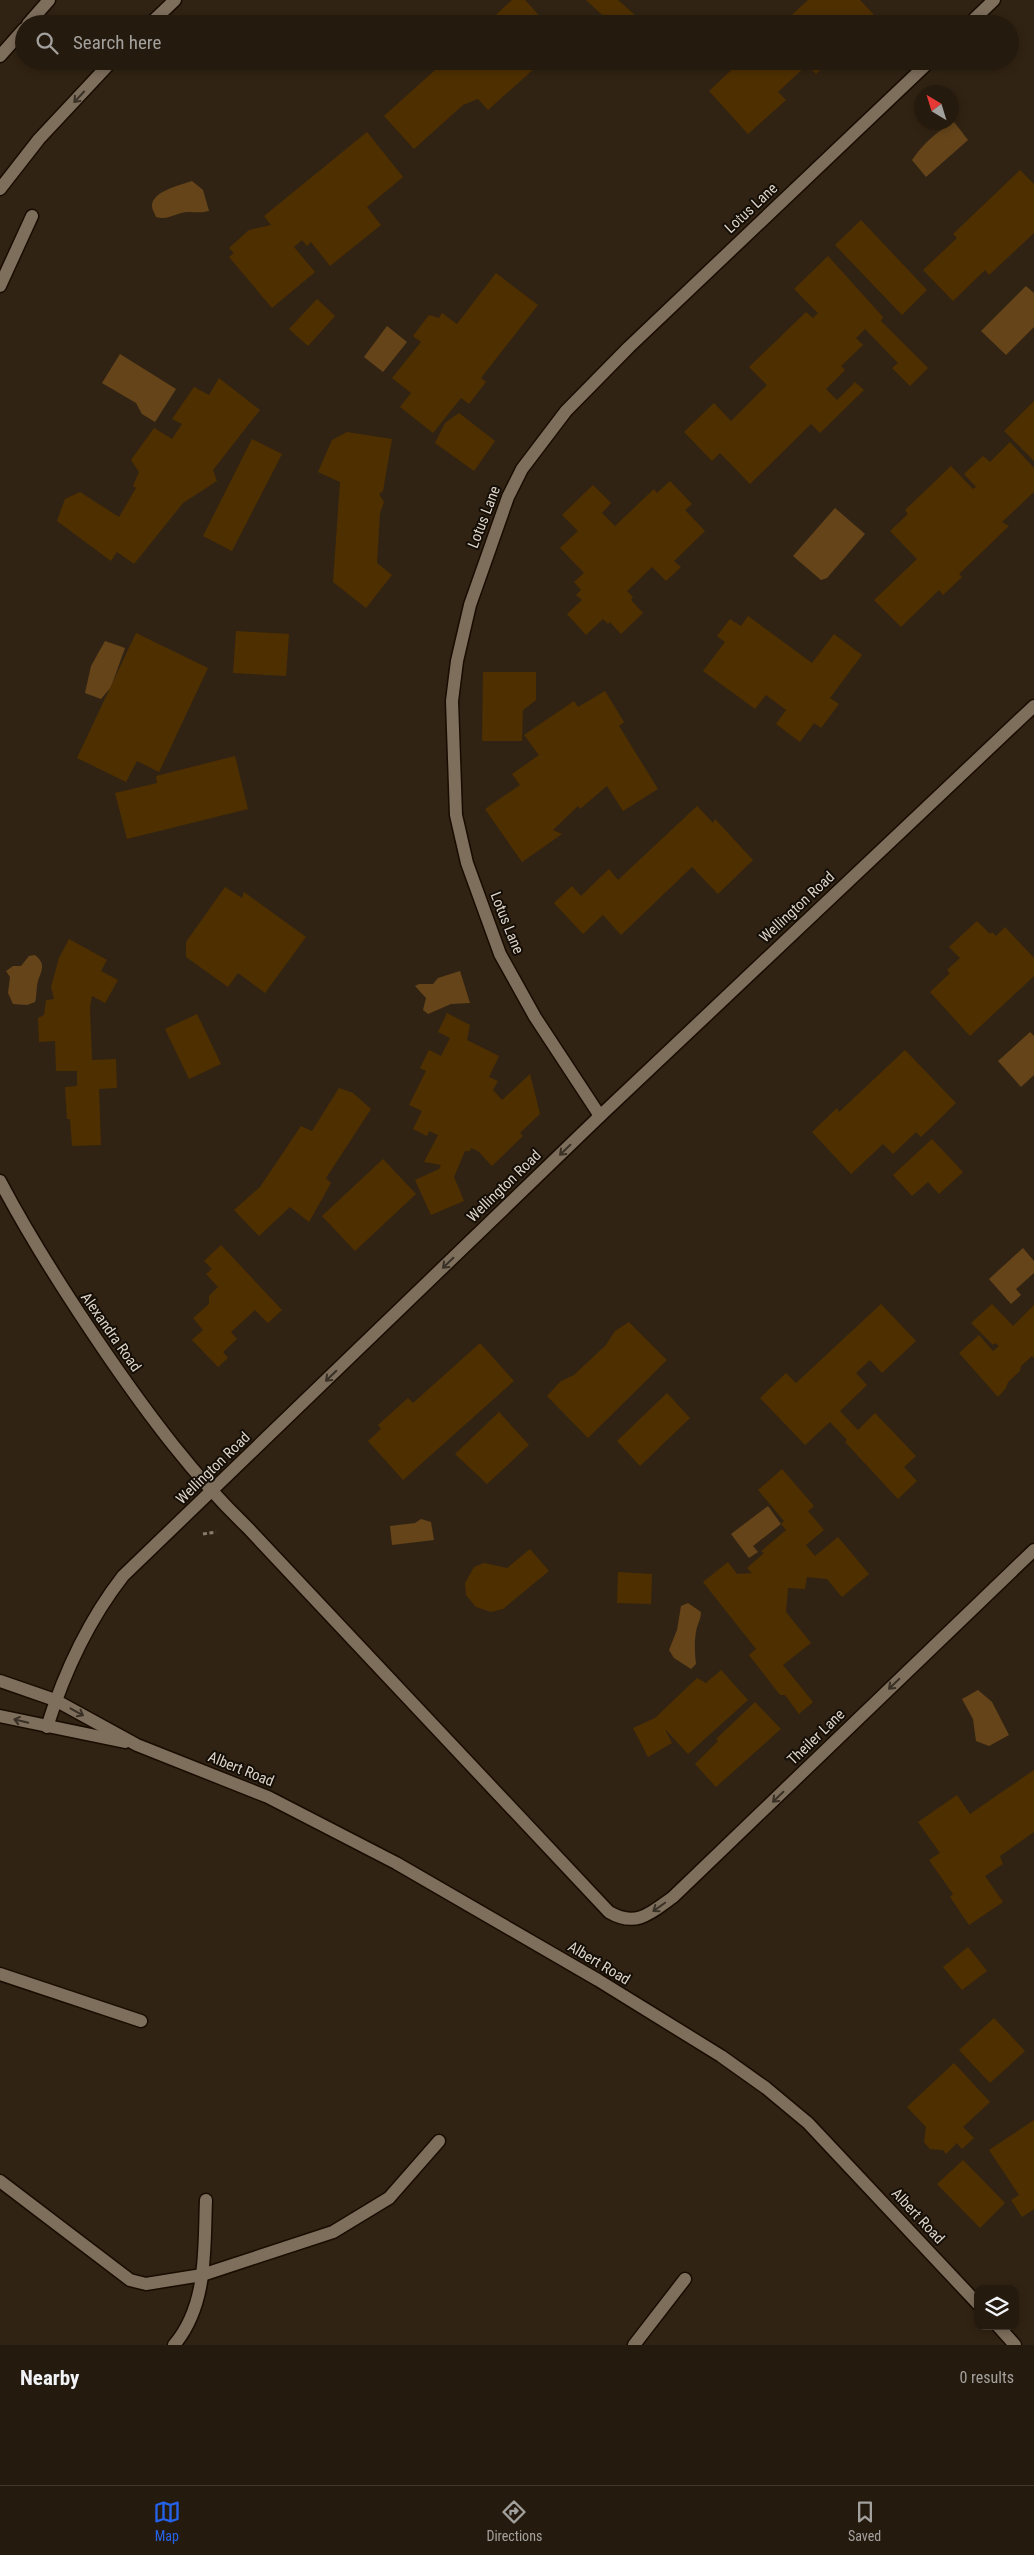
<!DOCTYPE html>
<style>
body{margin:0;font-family:"Roboto Condensed",sans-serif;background:#2d2317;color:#f1f3f6}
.controls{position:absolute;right:15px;bottom:15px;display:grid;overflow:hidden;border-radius:10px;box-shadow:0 2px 8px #0003}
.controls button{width:45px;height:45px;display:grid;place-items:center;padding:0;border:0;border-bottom:1px solid #42382e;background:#251a0e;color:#f1f3f6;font:25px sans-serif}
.compass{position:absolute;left:914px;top:85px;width:45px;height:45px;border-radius:50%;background:#251a0e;box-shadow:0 2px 8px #0003;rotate:322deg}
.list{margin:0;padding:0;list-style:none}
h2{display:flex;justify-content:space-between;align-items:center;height:65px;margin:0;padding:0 20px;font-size:21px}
h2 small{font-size:16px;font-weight:400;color:#a3a19e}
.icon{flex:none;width:28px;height:28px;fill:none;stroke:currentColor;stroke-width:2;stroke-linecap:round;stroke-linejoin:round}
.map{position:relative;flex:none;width:1034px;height:2345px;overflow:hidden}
.search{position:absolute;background:#251a0e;box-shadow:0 2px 8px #0003;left:15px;right:15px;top:15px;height:55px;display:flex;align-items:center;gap:12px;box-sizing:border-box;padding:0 18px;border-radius:28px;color:#a3a19e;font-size:19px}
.sheet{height:140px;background:#251a0e}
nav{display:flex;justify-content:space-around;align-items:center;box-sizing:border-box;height:70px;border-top:1px solid #42382e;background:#251a0e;font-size:14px;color:#a3a19e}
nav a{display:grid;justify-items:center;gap:2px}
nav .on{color:#2563eb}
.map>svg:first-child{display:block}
.water{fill:#654419}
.building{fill:#4e2f00}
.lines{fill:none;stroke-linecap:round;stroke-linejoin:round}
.street-casing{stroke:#180c01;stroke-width:15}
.secondary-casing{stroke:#180c01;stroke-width:15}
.path{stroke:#887c6f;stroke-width:3;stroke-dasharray:4 2.5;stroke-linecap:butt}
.street{stroke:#7e6e5c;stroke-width:12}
.secondary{stroke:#7e6e5c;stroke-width:12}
.oneway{stroke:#393025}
.labels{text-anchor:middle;stroke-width:4;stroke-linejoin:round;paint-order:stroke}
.street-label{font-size:15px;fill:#dcd3c9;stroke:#140e07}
</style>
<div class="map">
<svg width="1034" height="2345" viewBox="0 0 1034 2345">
<rect width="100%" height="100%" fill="#312313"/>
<g class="water">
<path d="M954 122 968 140 926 177 912 160C923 144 937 131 954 122Z"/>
<path d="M192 181 203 190 209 211C201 213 197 212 188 212 176 212 169 221 156 217 155 214 152 209 152 206 152 191 181 185 192 181Z"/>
<polygon points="1026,286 1034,293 1034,327 1006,355 981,331"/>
<polygon points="387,326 407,342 383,372 364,357"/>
<polygon points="120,354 176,389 155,422 142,414 136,403 102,383"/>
<polygon points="835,508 865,534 827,578 821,580 793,556"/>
<polygon points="105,641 125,648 111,687 101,699 85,693 91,666"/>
<path d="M35 955C46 964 42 970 38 981 36 988 37 996 35 1002L27 1005 13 1004 8 993 10 977 6 971 13 966H21L29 956Z"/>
<polygon points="460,971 470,1003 451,1004 428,1014 423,1010 426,998 415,986 419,984 433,984 438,978"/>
<polygon points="1030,1032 1034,1036 1034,1075 1021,1087 998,1061"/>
<polygon points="1023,1248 1034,1261 1034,1273 1016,1289 1021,1295 1011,1304 989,1279"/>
<polygon points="768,1506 781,1524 753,1546 758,1552 749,1558 731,1534"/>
<polygon points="421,1519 431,1522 434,1540 392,1545 390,1526 415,1523"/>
<path d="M688 1603 701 1612C701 1620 697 1624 696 1632 694 1643 695 1653 696 1664L691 1669 674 1658 669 1650 677 1630 681 1606Z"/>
<polygon points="978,1690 992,1702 1009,1735 989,1746 976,1741 973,1719 962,1699"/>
</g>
<g class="building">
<polygon points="512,0 525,0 547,24 486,24"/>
<polygon points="586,0 618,0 636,16 629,24 612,24"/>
<polygon points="808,0 860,0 877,18 870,24 782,24"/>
<polygon points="445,61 531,61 535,68 488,110 478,99 463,105 414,149 384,116"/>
<polygon points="741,61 830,61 816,74 807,65 778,92 786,100 748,134 709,91"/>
<polygon points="367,132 403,177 367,207 381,225 330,266 311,242 307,246 302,240 294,247 315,272 272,308 229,257 234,253 229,248 249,230 271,225 264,216"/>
<polygon points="1020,170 1034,184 1034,233 989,275 985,270 953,301 923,270 957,238 953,234"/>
<polygon points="861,220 927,290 902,315 835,245"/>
<polygon points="828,256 883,317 881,321 928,368 910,386 892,368 898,363 865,329 856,338 863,345 841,366 845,370 826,389 837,400 855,382 864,390 820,433 811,424 750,484 720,453 712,461 684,432 714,403 731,421 767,385 749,367 806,312 813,318 818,313 794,289"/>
<polygon points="496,273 538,305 481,378 486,382 469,404 461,398 433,433 400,407 411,393 392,378 421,342 413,336 429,315 439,318 442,313 457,324"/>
<polygon points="317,299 335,316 308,346 289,329"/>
<polygon points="219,378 260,410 213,470 217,481 183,503 134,564 117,552 111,561 57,521 65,499 80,492 119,517 136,488 133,486 139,472 131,460 154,428 172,439 182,424 172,419 194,387 209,395"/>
<polygon points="1034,401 1034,461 1004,431"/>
<polygon points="459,413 495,441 474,471 435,443 445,423"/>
<polygon points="347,432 392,439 383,491 379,494 384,502 380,513 377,563 392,575 366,608 333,582 340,482 318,472 332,440"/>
<polygon points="252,439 282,454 232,551 203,536"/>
<polygon points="1010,442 1034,468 1034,492 1002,522 1009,526 959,574 962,577 943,595 939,590 901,627 874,600 917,559 890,531 908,514 905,510 951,466 973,489 976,487 964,474 983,456 990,462"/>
<polygon points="670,481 692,504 685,510 705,531 674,561 681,567 666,581 652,567 627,591 633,597 631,600 643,613 621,634 610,622 608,624 603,619 586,635 567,614 582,600 576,595 581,590 574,582 584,573 560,548 578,531 562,515 593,485 611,503 602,513 615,526 654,489 657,493"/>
<polygon points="748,616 812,663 834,634 862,655 830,698 839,704 821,728 814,723 800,742 776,724 786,710 766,695 755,709 703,671 725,642 717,636 730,619 741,626"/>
<polygon points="236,631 289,634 286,676 233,673"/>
<polygon points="136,633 208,668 159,772 137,761 126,782 77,758"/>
<polygon points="483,672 536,672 536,700 523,710 522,741 482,741"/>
<polygon points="605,691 624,722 619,726 658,789 623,811 607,786 580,809 578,806 553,830 562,834 522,862 485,809 520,785 512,774 539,755 524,735 574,701 578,707"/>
<polygon points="235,756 248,809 127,839 115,793 157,783 156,776"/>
<polygon points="697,806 713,823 715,819 753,860 718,894 692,867 621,935 603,915 583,934 554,903 572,886 581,896 609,869 618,880"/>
<polygon points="225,887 242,898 244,892 306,937 265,993 238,973 228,987 186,957 186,942"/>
<polygon points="977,921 990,934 992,932 996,936 1005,927 1034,958 1034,976 970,1036 930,992 950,973 947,970 960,958 949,947"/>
<polygon points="69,939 107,960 101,971 118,980 105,1003 92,996 90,1007 92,1060 116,1059 117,1088 99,1089 101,1145 72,1146 70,1119 67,1119 65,1087 77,1086 77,1071 56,1071 55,1041 39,1042 38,1018 44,1015 46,1000 54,999 51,987 59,958"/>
<polygon points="447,1013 470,1025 467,1040 499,1056 489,1077 498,1081 493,1090 502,1100 530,1074 540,1114 520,1133 523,1136 492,1166 478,1151 471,1148 470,1151 465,1151 454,1177 464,1201 431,1215 415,1180 439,1169 441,1165 424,1162 438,1135 429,1131 427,1136 413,1129 422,1111 409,1105 426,1071 420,1068 429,1050 441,1056 450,1038 438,1032"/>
<polygon points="197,1014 221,1064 189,1079 165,1029"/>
<polygon points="905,1050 956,1103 921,1137 916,1132 893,1154 883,1144 851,1174 812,1132 837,1108 839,1112"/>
<polygon points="339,1088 353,1093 371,1109 326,1178 331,1183 309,1222 290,1207 259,1236 234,1210 260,1187 301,1126 312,1131"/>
<polygon points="932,1139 963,1172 939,1194 928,1182 912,1196 893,1175"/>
<polygon points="383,1159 416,1194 355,1251 322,1216"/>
<polygon points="221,1245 282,1310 268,1323 255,1310 231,1332 237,1339 223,1352 228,1358 218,1367 192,1340 203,1330 193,1318 209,1304 209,1296 218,1287 206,1274 212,1269 204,1261"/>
<polygon points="881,1304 916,1341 882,1373 870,1360 856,1373 867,1385 840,1411 858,1430 875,1413 916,1456 904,1467 917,1481 898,1499 845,1442 847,1440 830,1422 805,1445 760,1398 786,1373 796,1383"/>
<polygon points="992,1304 1013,1326 1034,1305 1034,1358 1032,1356 1021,1366 1020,1371 1008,1382 1006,1388 998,1397 959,1353 979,1335 993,1351 999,1346 995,1343 993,1345 971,1323"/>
<polygon points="629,1322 667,1360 588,1438 547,1396 561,1381 574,1375 606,1345 615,1331"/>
<polygon points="480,1343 514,1381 403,1480 368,1441 381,1429 378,1425 408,1398 413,1403"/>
<polygon points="667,1393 690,1418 640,1466 617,1441"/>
<polygon points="499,1412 529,1445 487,1484 455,1454"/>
<polygon points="782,1469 814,1506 808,1511 824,1530 806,1545 815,1556 838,1537 869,1574 842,1597 827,1579 807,1577 805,1589 788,1588 786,1612 811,1643 783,1665 813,1702 799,1714 785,1695 780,1695 749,1655 756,1649 703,1582 728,1562 737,1574 752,1573 747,1568 764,1553 761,1551 786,1530 781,1524 784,1521 758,1490"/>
<polygon points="530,1549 549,1571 503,1609 491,1612 476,1607 466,1595 465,1583 474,1567 484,1563 507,1568"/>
<polygon points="618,1572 652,1574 651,1604 617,1603"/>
<polygon points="721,1670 748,1700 688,1754 665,1729 672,1743 648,1757 633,1728 655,1718 697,1678 706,1683"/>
<polygon points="755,1702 781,1729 716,1787 695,1764 718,1741 716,1739"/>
<polygon points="1034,1770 1034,1832 1000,1856 1003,1864 985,1876 1003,1902 969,1925 950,1897 953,1894 929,1860 940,1853 918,1822 957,1795 970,1814"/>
<polygon points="968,1947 987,1971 962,1990 943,1967"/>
<polygon points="994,2018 1025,2051 990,2083 959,2050"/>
<polygon points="954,2063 990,2102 963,2127 974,2138 962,2149 957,2143 946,2154 943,2150 930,2149 924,2142 926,2127 907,2107"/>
<polygon points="1034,2120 1034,2209 1022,2217 1011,2200 1019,2195 989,2150"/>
<polygon points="963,2160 1005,2203 980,2228 937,2184"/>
</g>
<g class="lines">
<defs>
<g id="street">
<polyline points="969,24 994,0"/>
<polyline points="0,286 32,216"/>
<polyline points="600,1116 535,1017 500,954 467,863 456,815 452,701 457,661 470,605 508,497 522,469 566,411 629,347 930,61"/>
<path d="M0 1181C32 1242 69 1299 108 1356 150 1417 194 1476 247 1527L609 1912C636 1928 651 1913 673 1897L1034 1550"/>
<path d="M47 1727C64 1673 88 1621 123 1576L600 1116 1034 706"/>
<polyline points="0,1974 141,2021"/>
<polyline points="0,2181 130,2280 146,2284 202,2275 333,2232 389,2198 439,2141"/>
<path d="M174 2345C208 2305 204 2249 206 2200"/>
<polyline points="634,2345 685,2279"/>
</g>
<g id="secondary">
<polyline points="28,24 49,0"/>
<polyline points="150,24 175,0"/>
<polyline points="0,56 24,29"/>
<polyline points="0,189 39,139 112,61"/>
<polyline points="0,1681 55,1700 137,1745 268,1797 396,1863 598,1980 721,2056 766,2088 808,2123 978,2304"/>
<polyline points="0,1716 125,1742"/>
<polyline points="998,2326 1015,2345"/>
</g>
</defs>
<use href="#street" class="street-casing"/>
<use href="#secondary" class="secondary-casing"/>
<polyline class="path" points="203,1534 216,1532"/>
<use href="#street" class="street"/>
<use href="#secondary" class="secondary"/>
</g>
<defs><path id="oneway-shaft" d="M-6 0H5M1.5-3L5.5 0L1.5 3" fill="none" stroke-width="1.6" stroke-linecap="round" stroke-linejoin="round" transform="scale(1.25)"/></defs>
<g class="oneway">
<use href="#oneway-shaft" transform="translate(79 97) rotate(133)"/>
<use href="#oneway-shaft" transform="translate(565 1150) rotate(136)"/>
<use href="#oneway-shaft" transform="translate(448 1263) rotate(136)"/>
<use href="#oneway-shaft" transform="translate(331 1376) rotate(136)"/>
<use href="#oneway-shaft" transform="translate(894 1684) rotate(136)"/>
<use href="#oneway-shaft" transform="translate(77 1712) rotate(29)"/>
<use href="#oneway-shaft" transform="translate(21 1721) rotate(-167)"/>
<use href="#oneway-shaft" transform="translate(778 1797) rotate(136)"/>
<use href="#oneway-shaft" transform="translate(659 1907) rotate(145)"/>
</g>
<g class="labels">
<g class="street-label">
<text transform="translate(751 208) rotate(-43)" y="5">Lotus Lane</text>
<text transform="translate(484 517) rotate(-69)" y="5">Lotus Lane</text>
<text transform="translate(797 907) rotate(-43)" y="5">Wellington Road</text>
<text transform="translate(507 923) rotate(68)" y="5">Lotus Lane</text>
<text transform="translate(504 1186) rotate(-44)" y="5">Wellington Road</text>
<text transform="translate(111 1332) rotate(55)" y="5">Alexandra Road</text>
<text transform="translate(213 1468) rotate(-44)" y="5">Wellington Road</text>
<text transform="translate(816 1737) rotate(-44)" y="5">Theiler Lane</text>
<text transform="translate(241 1769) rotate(22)" y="5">Albert Road</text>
<text transform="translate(599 1963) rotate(31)" y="5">Albert Road</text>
<text transform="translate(918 2216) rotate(47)" y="5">Albert Road</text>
</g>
</g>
</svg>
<div class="controls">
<button><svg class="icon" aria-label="layers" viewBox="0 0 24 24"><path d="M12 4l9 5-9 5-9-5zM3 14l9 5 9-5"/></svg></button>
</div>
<svg class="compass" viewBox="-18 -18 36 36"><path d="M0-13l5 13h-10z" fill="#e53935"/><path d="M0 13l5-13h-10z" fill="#a3a19e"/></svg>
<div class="search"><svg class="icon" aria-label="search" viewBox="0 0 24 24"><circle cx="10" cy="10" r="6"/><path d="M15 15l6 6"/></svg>Search here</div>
</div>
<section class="sheet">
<h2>Nearby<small>0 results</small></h2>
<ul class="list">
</ul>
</section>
<nav>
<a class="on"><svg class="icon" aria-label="map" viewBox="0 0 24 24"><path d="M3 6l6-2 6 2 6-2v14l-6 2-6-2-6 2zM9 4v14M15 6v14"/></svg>Map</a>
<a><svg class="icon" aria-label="directions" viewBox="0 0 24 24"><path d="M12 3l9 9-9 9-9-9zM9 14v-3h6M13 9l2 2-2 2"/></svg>Directions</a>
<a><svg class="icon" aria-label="saved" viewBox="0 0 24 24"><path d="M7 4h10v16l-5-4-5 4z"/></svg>Saved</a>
</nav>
